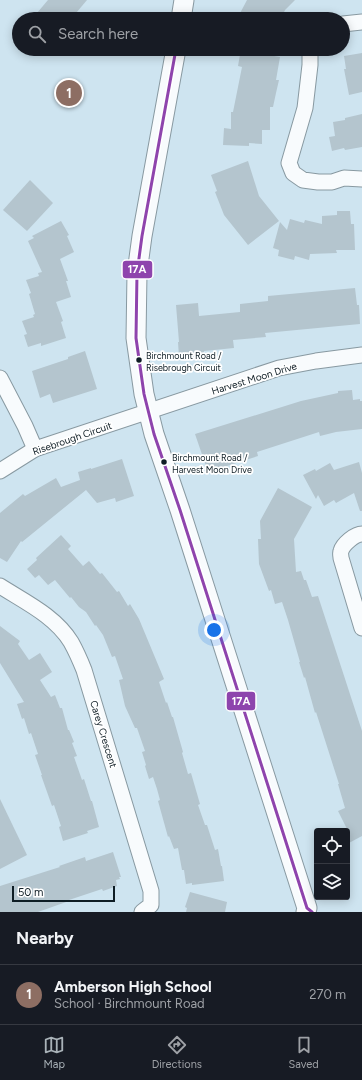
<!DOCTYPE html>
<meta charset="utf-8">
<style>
body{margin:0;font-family:Figtree,sans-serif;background:#20242c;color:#f1f3f6}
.controls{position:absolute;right:12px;bottom:12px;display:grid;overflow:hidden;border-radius:4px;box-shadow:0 2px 10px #0003}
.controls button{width:36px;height:36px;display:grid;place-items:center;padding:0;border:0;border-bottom:1px solid #363941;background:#171b24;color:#f1f3f6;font:20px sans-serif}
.scale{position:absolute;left:12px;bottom:10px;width:103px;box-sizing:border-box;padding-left:4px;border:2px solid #0e1d25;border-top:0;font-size:11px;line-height:14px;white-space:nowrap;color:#0e1d25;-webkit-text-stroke:3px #fff;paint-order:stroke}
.you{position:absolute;left:214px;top:630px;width:14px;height:14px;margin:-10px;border:3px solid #fff;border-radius:50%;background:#1a73e8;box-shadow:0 0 0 6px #1a73e833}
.badge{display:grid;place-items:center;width:26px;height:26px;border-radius:50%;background:#a9b2b8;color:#fff;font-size:13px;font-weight:700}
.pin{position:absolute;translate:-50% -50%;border:2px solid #fff;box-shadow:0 1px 4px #0006}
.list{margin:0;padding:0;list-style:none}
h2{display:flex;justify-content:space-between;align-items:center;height:52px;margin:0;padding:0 16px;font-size:17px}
h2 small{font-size:13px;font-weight:400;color:#9ea1a6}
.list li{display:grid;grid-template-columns:26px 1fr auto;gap:12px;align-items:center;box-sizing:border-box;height:60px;padding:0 16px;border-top:1px solid #363941}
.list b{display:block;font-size:15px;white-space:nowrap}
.list p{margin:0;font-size:13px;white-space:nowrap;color:#9ea1a6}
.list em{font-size:13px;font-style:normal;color:#9ea1a6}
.icon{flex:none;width:22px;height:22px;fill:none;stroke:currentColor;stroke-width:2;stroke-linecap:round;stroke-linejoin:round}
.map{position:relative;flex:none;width:362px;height:912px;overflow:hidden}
.search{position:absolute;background:#171b24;box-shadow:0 2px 10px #0003;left:12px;right:12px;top:12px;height:44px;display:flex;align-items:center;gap:10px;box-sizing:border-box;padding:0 14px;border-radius:22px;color:#9ea1a6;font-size:15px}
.sheet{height:112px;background:#171b24}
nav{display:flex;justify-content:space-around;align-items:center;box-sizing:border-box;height:56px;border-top:1px solid #363941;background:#171b24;font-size:11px;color:#9ea1a6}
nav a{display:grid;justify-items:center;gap:2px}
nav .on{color:#a9b2b8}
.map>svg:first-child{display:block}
.building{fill:#b4c5ce}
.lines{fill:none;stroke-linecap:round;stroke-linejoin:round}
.minor-casing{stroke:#8899a1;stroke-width:17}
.major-casing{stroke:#8899a1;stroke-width:21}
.minor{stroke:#f8fbfd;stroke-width:15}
.major{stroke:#f8fbfd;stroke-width:19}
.bus-1-casing{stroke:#fff;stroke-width:6}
.bus-1{stroke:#8e44ad;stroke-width:3}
.bus-dot{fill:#0e1d25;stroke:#fff;stroke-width:1.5}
.labels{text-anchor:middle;stroke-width:3.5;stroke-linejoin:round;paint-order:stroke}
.bus-label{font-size:9px;fill:#0e1d25;stroke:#fff;text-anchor:start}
.street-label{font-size:10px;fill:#0e1d25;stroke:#fff}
.line-badge{stroke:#fff;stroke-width:1.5}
.badge-label{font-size:11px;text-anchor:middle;font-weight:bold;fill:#fff}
</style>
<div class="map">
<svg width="362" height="912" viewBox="0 0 362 912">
<rect width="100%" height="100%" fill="#cee4f0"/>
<g class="building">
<polygon points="48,0 87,0 71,19 44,19 37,13"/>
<polygon points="247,0 295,0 285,10 281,19 237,19"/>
<polygon points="241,49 275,49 274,56 280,57 276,80 279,80 276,93 273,107 270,107 270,130 262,130 262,144 249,143 249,146 223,145 224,128 231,129 231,112 233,112 242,67 238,66"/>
<polygon points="362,53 362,92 349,95 344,69 346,69 344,56"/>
<polygon points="362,114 362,147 345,150 344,148 332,151 329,137 335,136 333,122 345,120 345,118"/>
<polygon points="248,161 259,196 279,221 248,245 224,215 215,192 217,191 211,175"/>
<polygon points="30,180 53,203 27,231 3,210"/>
<polygon points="337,211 350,211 351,224 354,224 355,250 336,250 337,253 310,254 309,260 295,256 294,260 278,256 279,250 273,248 280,222 287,230 290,219 304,223 305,220 322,224 322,216 337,215"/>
<polygon points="61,221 69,235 67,236 74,252 60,259 68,281 66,281 71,297 56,302 63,321 61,322 66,338 41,346 41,343 28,347 24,335 27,334 22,321 34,317 33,315 35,314 29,294 31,293 26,280 39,276 38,273 42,272 28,241 34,238 32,236"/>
<polygon points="355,288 357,305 359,305 360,324 265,333 266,337 233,340 234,348 204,351 204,355 179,357 178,342 179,342 176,305 198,303 199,316 240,312 240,304 268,301 268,296"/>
<polygon points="85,351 97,389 53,403 50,394 40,398 32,371 68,359 68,357"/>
<polygon points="352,390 353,400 360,399 360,401 362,401 362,429 336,432 320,436 319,432 257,452 258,456 208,472 195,434 301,401 338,393 338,391"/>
<polygon points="122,459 134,496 116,502 115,498 97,503 86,490 22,542 21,541 7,562 0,558 0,513 23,494 25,496 56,478 61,487 80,480 78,472 91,468 91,469"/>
<polygon points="359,462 362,473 362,511 360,511 354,493 336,503 334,500 324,506 318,495 316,499 303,475 315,469 316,471 330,463 334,470"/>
<polygon points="278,488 312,507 294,539 296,572 301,571 304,580 306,580 312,597 318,596 362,731 362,836 347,844 347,829 338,811 345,808 338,784 339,784 316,712 315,713 305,677 304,678 299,662 300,662 288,620 282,602 275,604 271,590 269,591 259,564 258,539 261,539 260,521"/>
<polygon points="61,535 71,546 68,549 83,566 89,561 100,574 102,573 117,592 119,591 128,606 130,604 139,619 164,679 159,682 166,703 167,702 172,717 173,717 183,752 182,753 188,774 191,773 200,804 198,805 205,825 207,825 215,850 218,849 221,866 222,866 224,881 192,885 192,883 186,884 184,870 182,870 178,848 174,849 169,836 168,837 158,801 160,800 157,789 153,777 149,779 145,766 146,765 142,752 145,751 137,728 135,728 125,706 119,680 123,679 115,656 112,657 103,635 96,625 95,626 86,612 79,607 71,597 70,598 55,580 48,585 39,575 35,578 27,569 37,560 36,558"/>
<polygon points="0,626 20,641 18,644 29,660 40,653 52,672 40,680 51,697 55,695 60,708 62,708 68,730 69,730 74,742 72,743 77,756 74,757 82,780 84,779 91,801 92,801 99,827 87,831 88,833 63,841 59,827 61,826 54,805 52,806 41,775 42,775 35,755 38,754 31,733 29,734 24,718 22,719 17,704 24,702 0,663"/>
<polygon points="0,799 27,855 0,869"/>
<polygon points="113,852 121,877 119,877 120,879 116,880 117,886 103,891 102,889 69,900 69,901 38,912 0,912 0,886 60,867 59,866 85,857 86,861"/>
<polygon points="190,892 227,902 225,912 186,912 187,908 185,907"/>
</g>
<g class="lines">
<defs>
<g id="minor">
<polyline points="343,24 362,22"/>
<polyline points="310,49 310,65 305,108 289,163 293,173 303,180 318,182 332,182 344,178 362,179"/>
<polyline points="0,378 25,426 35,449"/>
<polyline points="0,471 35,449 279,368 316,361 362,355"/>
<path d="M362 534C355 534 343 544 341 551 340 553 341 556 341 558L362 628"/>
<path d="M0 586C25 602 55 616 71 642 76 651 80 660 84 670L151 891V905L142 912"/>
</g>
<g id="major">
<polyline points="181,19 184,0"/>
<polyline points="176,49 142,236 137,273 136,338 144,394 154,434 180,510 307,908 306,912"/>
</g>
</defs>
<use href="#minor" class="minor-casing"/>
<use href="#major" class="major-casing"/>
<use href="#minor" class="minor"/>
<use href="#major" class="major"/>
<defs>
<polyline id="bus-1" points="176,49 142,236 137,273 136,338 144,394 154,434 180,510 307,908 312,912"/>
</defs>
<use href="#bus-1" class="bus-1-casing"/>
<use href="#bus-1" class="bus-1"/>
</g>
<g class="bus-dot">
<circle cx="139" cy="360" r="3.5"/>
<circle cx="164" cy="462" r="3.5"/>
</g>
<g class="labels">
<g class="bus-label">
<text x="146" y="359">Birchmount Road /<tspan x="146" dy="12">Risebrough Circuit</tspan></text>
<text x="172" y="461">Birchmount Road /<tspan x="172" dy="12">Harvest Moon Drive</tspan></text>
</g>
<g class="street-label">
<text transform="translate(254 378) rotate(-17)" y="4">Harvest Moon Drive</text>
<text transform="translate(72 438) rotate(-19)" y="4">Risebrough Circuit</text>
<text transform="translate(104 734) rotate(73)" y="4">Carey Crescent</text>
</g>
</g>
<g class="line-badge">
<rect x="122" y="260" width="31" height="19" rx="4" fill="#8e44ad"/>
<rect x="226" y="691" width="30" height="20" rx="4" fill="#8e44ad"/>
</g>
<g class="badge-label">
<text x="137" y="273">17A</text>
<text x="241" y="705">17A</text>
</g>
</svg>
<div class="controls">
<button><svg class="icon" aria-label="locate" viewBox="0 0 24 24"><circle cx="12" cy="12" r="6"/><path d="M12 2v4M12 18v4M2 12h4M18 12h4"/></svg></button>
<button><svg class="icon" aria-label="layers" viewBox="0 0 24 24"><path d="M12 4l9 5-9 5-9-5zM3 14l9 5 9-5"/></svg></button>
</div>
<div class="scale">50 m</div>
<div class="you"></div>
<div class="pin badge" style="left:69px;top:93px;background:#8d6e63">1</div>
<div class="search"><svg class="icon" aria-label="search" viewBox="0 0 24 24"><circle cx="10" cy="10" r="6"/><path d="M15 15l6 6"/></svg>Search here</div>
</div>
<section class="sheet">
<h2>Nearby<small></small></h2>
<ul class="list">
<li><span class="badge" style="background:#8d6e63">1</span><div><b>Amberson High School</b><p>School · Birchmount Road</p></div><em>270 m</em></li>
</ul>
</section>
<nav>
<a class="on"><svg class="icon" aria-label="map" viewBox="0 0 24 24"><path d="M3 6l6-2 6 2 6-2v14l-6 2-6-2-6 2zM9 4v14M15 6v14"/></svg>Map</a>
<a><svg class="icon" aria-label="directions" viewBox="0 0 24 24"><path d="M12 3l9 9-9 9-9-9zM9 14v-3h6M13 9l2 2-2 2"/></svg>Directions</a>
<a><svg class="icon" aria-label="saved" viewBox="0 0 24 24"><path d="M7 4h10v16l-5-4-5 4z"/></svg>Saved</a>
</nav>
